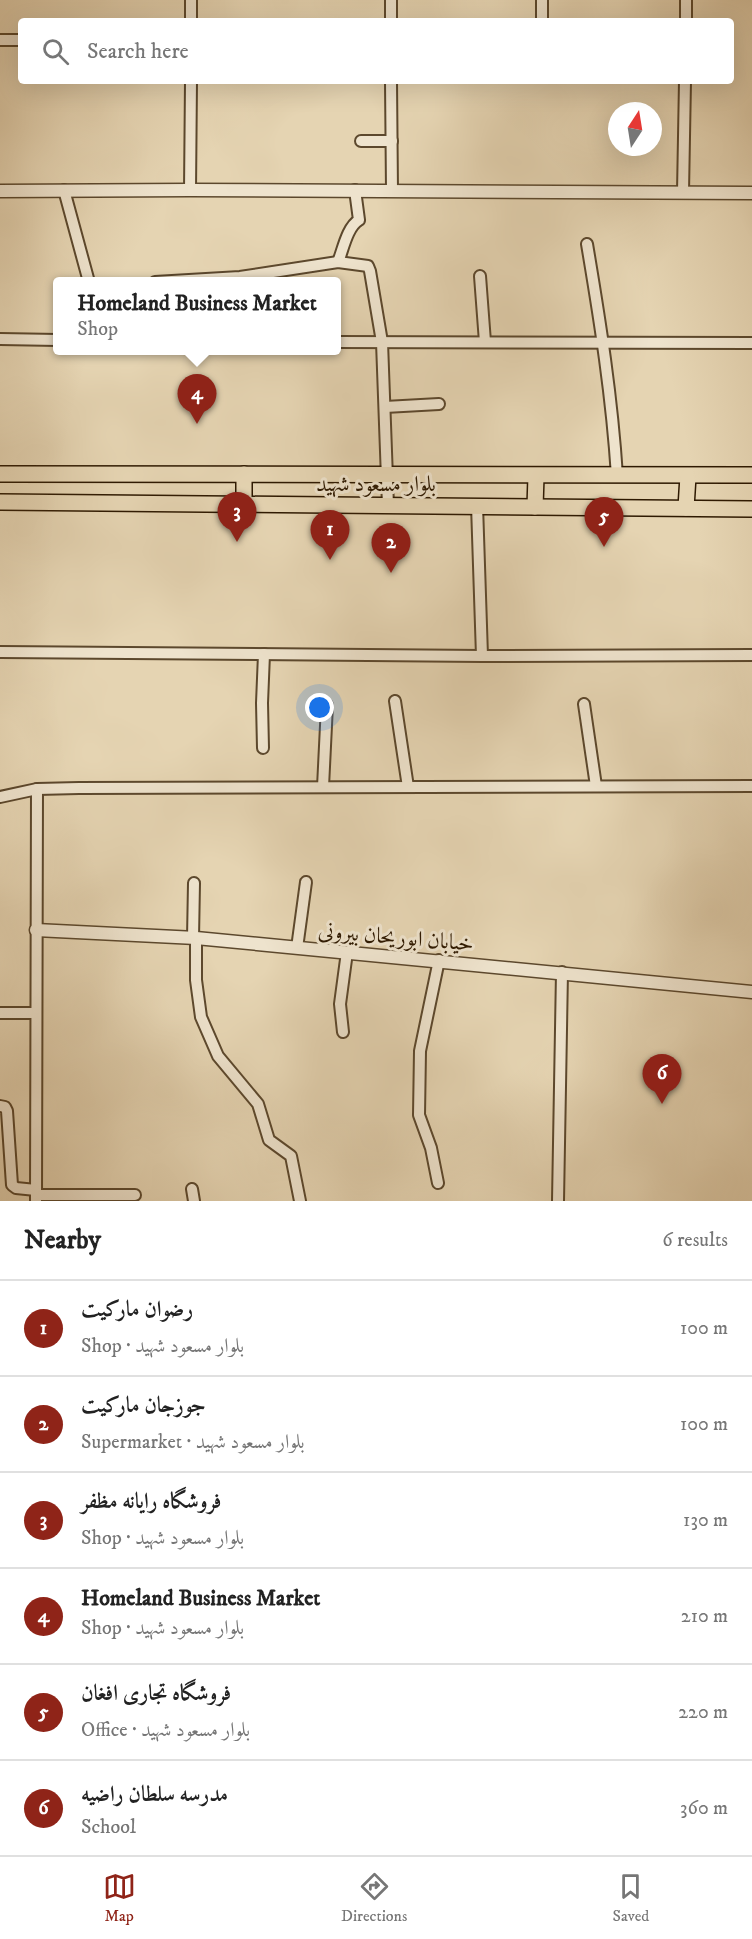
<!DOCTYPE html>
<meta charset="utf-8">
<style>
body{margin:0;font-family:"IM FELL DW Pica",Amiri,serif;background:#f6f6f6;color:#222}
.compass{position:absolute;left:608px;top:102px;width:54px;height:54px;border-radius:50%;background:#fff;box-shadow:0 6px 24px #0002;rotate:12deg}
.you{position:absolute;left:320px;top:708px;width:21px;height:21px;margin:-15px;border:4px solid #fff;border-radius:50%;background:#1a73e8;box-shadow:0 0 0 9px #1a73e833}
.badge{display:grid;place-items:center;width:39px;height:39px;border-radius:50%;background:#8f2418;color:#fff;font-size:20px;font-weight:700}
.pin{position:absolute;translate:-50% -50px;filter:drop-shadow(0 2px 3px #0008)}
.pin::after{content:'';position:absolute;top:32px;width:21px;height:18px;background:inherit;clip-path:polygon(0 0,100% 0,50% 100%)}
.popup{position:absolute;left:53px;top:277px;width:288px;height:78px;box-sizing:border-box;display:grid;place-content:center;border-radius:6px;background:#fff;filter:drop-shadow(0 2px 4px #0005);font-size:20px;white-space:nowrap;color:#767676}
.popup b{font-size:22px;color:#222}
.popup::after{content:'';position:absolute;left:50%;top:100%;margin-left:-12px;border:12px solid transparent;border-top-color:#fff}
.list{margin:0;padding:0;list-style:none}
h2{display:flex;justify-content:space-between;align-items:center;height:78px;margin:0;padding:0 24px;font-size:26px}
h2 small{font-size:20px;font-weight:400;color:#767676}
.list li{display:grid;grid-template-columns:39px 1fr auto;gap:18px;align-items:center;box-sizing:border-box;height:96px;padding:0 24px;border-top:2px solid #e0e0e0}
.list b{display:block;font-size:22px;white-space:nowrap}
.list p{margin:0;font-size:20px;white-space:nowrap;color:#767676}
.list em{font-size:20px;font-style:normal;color:#767676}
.icon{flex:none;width:33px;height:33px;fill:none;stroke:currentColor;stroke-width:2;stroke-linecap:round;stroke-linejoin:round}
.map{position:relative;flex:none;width:752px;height:1201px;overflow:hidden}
.search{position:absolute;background:#fff;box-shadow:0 6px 24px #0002;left:18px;right:18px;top:18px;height:66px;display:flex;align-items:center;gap:15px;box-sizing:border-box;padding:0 21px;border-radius:6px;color:#767676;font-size:22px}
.sheet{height:654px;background:#fff}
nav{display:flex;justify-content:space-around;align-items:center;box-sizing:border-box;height:84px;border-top:2px solid #e0e0e0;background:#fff;font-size:16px;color:#767676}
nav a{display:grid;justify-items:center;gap:3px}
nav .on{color:#8f2418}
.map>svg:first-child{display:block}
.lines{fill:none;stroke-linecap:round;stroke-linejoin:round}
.minor-casing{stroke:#5c482d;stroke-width:14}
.tertiary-casing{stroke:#5c482d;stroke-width:15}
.primary-casing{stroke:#2e1901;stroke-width:18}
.minor{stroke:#eee3cd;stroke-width:10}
.tertiary{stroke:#eee3cd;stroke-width:12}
.primary{stroke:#e5d4b2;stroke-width:15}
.labels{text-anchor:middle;stroke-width:6;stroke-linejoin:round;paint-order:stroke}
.street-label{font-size:22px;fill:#2e1901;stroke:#eee3cd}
</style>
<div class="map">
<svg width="752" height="1201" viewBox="0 0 752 1201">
<rect width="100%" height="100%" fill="#e5d4b2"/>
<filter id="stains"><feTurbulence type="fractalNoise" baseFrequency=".00333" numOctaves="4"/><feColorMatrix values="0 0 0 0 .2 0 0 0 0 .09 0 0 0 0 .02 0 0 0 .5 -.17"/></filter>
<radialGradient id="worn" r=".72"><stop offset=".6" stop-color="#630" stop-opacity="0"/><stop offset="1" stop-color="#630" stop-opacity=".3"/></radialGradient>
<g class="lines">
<defs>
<g id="minor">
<polyline points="191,0 191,21"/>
<polyline points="542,0 542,21"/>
<polyline points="391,21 391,0"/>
<polyline points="686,21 686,0"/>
<polyline points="0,40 21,40"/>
<polyline points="391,81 392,191"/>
<polyline points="361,141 392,141"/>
<polyline points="64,190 89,282"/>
<polyline points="190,190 191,81"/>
<polyline points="683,192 685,81"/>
<path d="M587 244C600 321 612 397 617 476"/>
<path d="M338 262C343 250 347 227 359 220L355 190"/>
<polyline points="480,276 485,342"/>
<polyline points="155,282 240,277 338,262 368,266 370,271 382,342 388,506"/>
<polyline points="0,339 58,340"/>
<polyline points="336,342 752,343"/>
<polyline points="385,407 439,404"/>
<polyline points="477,505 482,656"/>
<polyline points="0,652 482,656 752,655"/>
<polyline points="395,701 408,787"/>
<polyline points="584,704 596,786"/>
<polyline points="263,748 262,703 264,654"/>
<polyline points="323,787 327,705"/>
<polyline points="0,797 37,789 79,788 752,786"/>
<polyline points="193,938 194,883"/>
<polyline points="196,938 196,980 201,1017 218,1056 258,1104 269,1140 291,1156 300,1201"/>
<polyline points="297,948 306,882"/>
<polyline points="0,1013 36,1013"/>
<polyline points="343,1032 340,1004 347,952"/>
<polyline points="0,1106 5,1107 7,1111 12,1185 16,1188 36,1190"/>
<polyline points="438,1183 431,1148 419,1115 420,1051 439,960"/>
<polyline points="192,1189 194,1201"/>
<polyline points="36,1195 135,1195"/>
<polyline points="36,1201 37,789"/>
<polyline points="558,1201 562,972"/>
</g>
<g id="tertiary">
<polyline points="0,191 190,190 752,193"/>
<polyline points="36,930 196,938 752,992"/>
</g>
<g id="primary">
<polyline points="0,474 752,475"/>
<polyline points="244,474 244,504"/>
<polyline points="0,502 752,509"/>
<polyline points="535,507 536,476"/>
<polyline points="686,508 688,476"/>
</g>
</defs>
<use href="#minor" class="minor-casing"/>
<use href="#tertiary" class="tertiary-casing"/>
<use href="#primary" class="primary-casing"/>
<use href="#minor" class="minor"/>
<use href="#tertiary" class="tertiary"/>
<use href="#primary" class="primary"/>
</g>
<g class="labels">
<g class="street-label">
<text x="376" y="491">بلوار مسعود شهید</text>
<text transform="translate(396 936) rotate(5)" y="8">خیابان ابوریحان بیرونی</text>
</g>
</g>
<rect width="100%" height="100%" filter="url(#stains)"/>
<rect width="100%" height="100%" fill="url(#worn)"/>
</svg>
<svg class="compass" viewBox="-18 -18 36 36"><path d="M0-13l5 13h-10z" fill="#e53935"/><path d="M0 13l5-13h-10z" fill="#767676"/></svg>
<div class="you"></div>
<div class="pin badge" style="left:330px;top:560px">1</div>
<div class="pin badge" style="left:391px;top:573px">2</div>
<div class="pin badge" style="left:237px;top:542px">3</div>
<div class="pin badge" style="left:197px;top:424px">4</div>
<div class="popup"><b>Homeland Business Market</b>Shop</div>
<div class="pin badge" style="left:604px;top:547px">5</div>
<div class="pin badge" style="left:662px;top:1104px">6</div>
<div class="search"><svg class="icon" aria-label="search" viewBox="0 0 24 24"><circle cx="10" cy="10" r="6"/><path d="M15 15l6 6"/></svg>Search here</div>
</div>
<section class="sheet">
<h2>Nearby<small>6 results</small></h2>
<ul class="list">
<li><span class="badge">1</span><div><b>رضوان مارکیت</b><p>Shop · بلوار مسعود شهید</p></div><em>100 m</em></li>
<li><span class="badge">2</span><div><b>جوزجان مارکیت</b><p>Supermarket · بلوار مسعود شهید</p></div><em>100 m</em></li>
<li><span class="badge">3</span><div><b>فروشگاه رایانه مظفر</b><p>Shop · بلوار مسعود شهید</p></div><em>130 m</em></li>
<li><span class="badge">4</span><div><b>Homeland Business Market</b><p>Shop · بلوار مسعود شهید</p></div><em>210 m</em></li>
<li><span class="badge">5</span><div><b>فروشگاه تجاری افغان</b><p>Office · بلوار مسعود شهید</p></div><em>220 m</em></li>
<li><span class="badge">6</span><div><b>مدرسه سلطان راضیه</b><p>School</p></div><em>360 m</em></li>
</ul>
</section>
<nav>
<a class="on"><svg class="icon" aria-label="map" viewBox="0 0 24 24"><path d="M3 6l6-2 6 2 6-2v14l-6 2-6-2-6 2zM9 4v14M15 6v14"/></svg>Map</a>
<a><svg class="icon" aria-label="directions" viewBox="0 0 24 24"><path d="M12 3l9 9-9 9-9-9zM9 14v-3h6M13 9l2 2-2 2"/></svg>Directions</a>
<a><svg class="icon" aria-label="saved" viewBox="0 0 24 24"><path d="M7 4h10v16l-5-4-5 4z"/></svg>Saved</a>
</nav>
